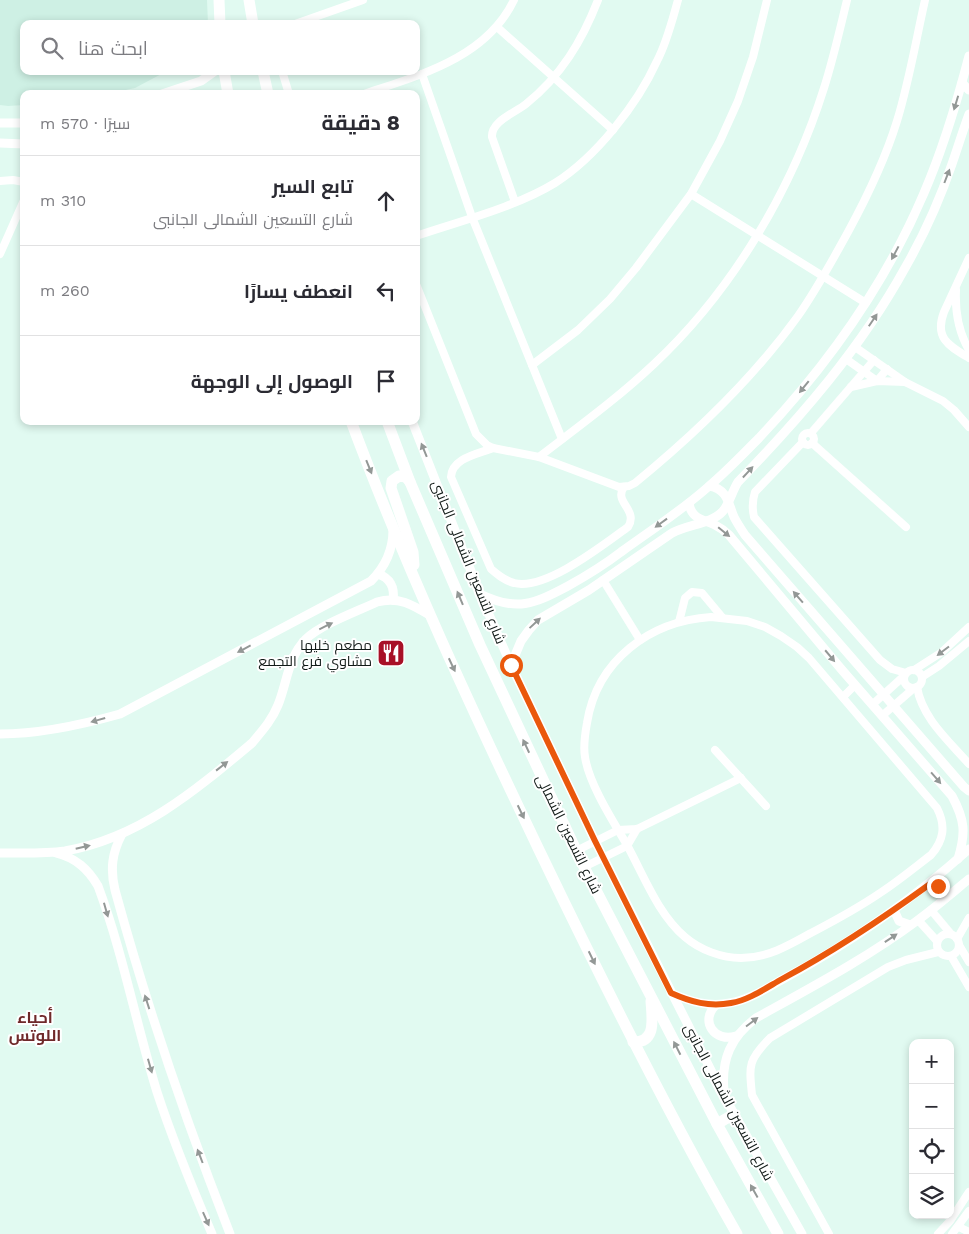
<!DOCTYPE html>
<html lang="ar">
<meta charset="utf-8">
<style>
body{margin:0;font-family:"Work Sans",Cairo,sans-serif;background:#f2f2f3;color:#2b2b33;direction:rtl}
.controls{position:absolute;right:15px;bottom:15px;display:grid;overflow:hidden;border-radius:10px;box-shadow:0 2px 8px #0003}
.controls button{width:45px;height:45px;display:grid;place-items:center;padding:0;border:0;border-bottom:1px solid #e1e1e2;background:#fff;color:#2b2b33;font:25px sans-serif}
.stop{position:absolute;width:15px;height:15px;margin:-11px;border:4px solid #ea580c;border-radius:50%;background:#fff}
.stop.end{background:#ea580c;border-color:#fff;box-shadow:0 1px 5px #0008}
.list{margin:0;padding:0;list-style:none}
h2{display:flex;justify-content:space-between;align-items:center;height:65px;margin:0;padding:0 20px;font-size:21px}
h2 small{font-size:16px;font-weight:400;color:#7c7c81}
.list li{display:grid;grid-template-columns:32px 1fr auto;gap:15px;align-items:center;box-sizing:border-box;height:90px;padding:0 20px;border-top:1px solid #e1e1e2}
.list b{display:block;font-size:19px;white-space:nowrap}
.list p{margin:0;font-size:16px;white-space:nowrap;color:#7c7c81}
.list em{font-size:16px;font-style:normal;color:#7c7c81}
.icon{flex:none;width:28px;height:28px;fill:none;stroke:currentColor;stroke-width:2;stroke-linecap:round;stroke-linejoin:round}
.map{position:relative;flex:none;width:969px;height:1234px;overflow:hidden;direction:ltr}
.search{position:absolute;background:#fff;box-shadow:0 2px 8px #0003;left:20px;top:20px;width:400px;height:55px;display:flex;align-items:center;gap:12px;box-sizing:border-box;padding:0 18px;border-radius:10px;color:#7c7c81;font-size:19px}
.panel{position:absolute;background:#fff;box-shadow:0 2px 8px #0003;left:20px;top:90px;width:400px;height:335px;border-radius:10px;direction:rtl}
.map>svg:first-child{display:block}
.built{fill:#cef0e4}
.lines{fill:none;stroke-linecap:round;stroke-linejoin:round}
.minor{stroke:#fff;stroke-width:8}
.tertiary{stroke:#fff;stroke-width:9}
.primary{stroke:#fff;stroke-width:11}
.oneway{fill:#939896}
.route{stroke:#ea580c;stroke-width:6}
.labels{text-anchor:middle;stroke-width:4;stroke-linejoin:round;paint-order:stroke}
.street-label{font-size:14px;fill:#101916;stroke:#fff}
.poi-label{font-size:14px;fill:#101916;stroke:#fff;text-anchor:end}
.quarter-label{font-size:16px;font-weight:bold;fill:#6f292a;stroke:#fff}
</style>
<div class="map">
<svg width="969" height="1234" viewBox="0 0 969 1234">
<rect width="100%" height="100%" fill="#e1faf1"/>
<polygon class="built" points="0,0 207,0 208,24 24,24 24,71 167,71 135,88 107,94 24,94 24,105 8,106 0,105"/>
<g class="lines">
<g class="minor">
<polyline points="295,24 363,0"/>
<polyline points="497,27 613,130"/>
<polyline points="282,71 289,94"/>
<polyline points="422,74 472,217 562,439"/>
<path d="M364 94C420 75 486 58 514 0"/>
<polyline points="0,181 13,180 24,182"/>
<polyline points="691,194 866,303"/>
<path d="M515 202 492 137C491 121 515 113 526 104 561 76 582 41 598 0"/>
<path d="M416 236C460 221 516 207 555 183 596 157 637 105 657 61 667 42 672 21 678 0"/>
<polyline points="0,254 24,200"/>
<path d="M969 258 944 312C934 338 949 346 969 358"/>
<path d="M416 284 476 434 487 445 493 448 539 457 619 487 629 486 635 483C695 434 752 380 798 316 817 289 832 261 848 232 867 197 885 160 897 121 909 82 916 40 925 0"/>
<path d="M956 290C955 311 958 331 969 350"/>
<polyline points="855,347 905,382"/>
<polyline points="846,359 877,381 887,369"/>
<polyline points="532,365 578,330 610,299 636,268 691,194 720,141 738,101 753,57 767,0"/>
<polyline points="851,387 877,381 905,382 943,401 954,410 969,427"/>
<polyline points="811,433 874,360"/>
<circle cx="808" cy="439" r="6"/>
<path d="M803 442 755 492C752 501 752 508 754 517L880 660 892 669 906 673"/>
<polyline points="812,443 906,527"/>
<path d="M493 448C478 454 452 458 451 477L491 569C498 575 505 581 514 583 545 591 603 545 628 527 639 510 613 502 624 487"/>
<path d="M539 457C578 427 618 398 654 364 732 291 792 190 824 88 833 60 840 29 847 0"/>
<polyline points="603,580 640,640"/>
<path d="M711 617 747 621 765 627 781 636 797 647 809 658 937 808C946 826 944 840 931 855 914 868 897 882 880 893 858 908 834 921 811 933 788 946 767 958 741 958 722 958 700 950 685 937 658 914 644 876 627 845 613 821 589 784 585 757 583 746 585 734 587 723 597 660 650 621 711 617Z"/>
<polyline points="679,622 685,598 692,592 702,593 722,617"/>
<polyline points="914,670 942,652 969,627"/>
<circle cx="913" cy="679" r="9"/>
<polyline points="922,677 939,666 969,641"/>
<path d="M917 687C922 718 949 741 969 764"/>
<polyline points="843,697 855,685"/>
<polyline points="873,704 904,676"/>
<polyline points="883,715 914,688"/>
<polyline points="715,750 766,806"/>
<polyline points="576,851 618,830 637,829 741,778"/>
<polyline points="584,867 627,846 637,829"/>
<polyline points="931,910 951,934"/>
<polyline points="918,920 937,941"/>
<circle cx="948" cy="945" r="11"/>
<polyline points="957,939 969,918"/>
<polyline points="959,945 969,962"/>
<polyline points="951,956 969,987"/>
<polyline points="959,1227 969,1232"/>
<path d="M829 1234 752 1095C749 1065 748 1060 770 1038L888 967 906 960 938 952"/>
<polyline points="938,1234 950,1221 969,1192"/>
<polyline points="952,1234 969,1211"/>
</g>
<g class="tertiary">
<polyline points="962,83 969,90"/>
<polyline points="162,94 201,81 215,71"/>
<polyline points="0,123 24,123"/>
<polyline points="0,143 24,144"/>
<polyline points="412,421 480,594 511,665 595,841 724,1096 802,1234"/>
<path d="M710 486C728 490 728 503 734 517 737 523 741 529 745 535L964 787 969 791"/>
<path d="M689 503C691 519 703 519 715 525 721 528 725 531 729 535L842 670 952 796C965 820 966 833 958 859"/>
<path d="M378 574C390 578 395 587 393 600"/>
<path d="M480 594C517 612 534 604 568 586 586 576 604 565 621 552 650 531 681 511 708 487 726 472 742 455 759 438 827 366 885 285 924 193 943 149 957 102 969 56"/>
<path d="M511 665 521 641 529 630 538 620 589 590 672 533C688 524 712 524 723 511 730 503 732 491 738 482 801 417 861 348 905 268 924 235 940 199 952 164 958 147 963 130 969 114"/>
<path d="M0 734C41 734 81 725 120 714L371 581C385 567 393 550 393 530"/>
<path d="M122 834C112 853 110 869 115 890 147 1007 186 1121 230 1234"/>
<path d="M0 853C22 853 44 854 65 851 140 838 196 790 252 743 262 731 272 720 278 705 287 683 288 657 306 639 322 624 356 612 377 602 399 596 413 605 431 616"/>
<path d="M56 853C76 858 88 869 98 886 123 953 136 1024 157 1092 173 1141 192 1187 212 1234"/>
<path d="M930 884C939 884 944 891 942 900"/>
<polyline points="894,910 899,921 910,925"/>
<path d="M671 993C691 1002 709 1007 730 1003 750 1000 768 987 785 978 852 942 913 899 969 849"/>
<path d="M716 1005C699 1021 715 1043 736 1036"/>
<path d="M724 1091C721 1059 731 1037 756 1018 812 987 867 958 918 920 936 907 952 893 969 879"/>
</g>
<g class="primary">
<polyline points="219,0 220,24"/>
<polyline points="249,0 253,24"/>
<polyline points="224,71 228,94"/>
<polyline points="263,71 268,94"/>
<path d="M351 421C406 568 472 710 540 852 602 981 666 1110 737 1234"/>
<polyline points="387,421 410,482 480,645 584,867 717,1124 778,1234"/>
<polyline points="410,482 406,477 399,476 392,481 391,488 413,552 414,565"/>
<path d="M633 1042C657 1043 652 1018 651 1001"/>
<polyline points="717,1124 734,1114"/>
</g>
</g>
<defs><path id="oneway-solid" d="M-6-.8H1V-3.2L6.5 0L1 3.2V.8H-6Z" transform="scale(1.25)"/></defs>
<g class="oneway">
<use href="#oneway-solid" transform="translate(956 103) rotate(107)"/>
<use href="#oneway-solid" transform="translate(947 176) rotate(-69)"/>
<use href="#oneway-solid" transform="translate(895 253) rotate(118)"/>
<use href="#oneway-solid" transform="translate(873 320) rotate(-56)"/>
<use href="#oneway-solid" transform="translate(804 387) rotate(129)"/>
<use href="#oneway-solid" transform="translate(424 450) rotate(-112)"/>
<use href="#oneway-solid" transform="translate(369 467) rotate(68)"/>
<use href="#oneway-solid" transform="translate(748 472) rotate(-47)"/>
<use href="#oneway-solid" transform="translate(661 523) rotate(144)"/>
<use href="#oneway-solid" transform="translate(724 532) rotate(39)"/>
<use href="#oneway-solid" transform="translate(798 597) rotate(-131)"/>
<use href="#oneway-solid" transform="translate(460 598) rotate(-113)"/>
<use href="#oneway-solid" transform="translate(535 623) rotate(-43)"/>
<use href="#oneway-solid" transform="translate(326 626) rotate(-26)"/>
<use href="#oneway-solid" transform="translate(244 649) rotate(152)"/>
<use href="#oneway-solid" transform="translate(943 651) rotate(143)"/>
<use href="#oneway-solid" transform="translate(830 656) rotate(50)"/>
<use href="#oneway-solid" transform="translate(452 665) rotate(65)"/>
<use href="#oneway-solid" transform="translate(98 720) rotate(164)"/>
<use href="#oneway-solid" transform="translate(526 746) rotate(-115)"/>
<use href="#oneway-solid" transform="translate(222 766) rotate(-38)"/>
<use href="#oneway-solid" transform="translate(936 778) rotate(49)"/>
<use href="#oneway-solid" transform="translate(521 812) rotate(64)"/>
<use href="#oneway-solid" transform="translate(83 847) rotate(-13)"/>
<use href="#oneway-solid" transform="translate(106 910) rotate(74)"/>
<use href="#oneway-solid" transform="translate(891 938) rotate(-34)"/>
<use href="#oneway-solid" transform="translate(592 958) rotate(64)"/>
<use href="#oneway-solid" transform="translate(147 1002) rotate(-108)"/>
<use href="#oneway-solid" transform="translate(752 1022) rotate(-37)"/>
<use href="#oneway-solid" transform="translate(677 1048) rotate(-117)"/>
<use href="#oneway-solid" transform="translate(150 1066) rotate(74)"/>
<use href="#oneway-solid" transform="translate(200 1156) rotate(-111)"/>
<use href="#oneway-solid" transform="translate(754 1191) rotate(-119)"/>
<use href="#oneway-solid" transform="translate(206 1219) rotate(66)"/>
</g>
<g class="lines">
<path class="route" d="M511 665 595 841 671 993C691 1002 709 1007 731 1003 749 1000 766 988 782 979 834 951 882 919 930 884L938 886"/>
</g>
<defs>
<symbol id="restaurant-square" viewBox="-11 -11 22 22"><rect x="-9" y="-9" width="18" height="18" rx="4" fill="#a81027" stroke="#fff"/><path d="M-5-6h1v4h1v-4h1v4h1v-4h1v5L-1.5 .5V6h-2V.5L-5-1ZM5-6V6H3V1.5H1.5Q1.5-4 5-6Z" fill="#fff"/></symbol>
</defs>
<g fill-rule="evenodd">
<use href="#restaurant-square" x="375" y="637" width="32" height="32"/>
</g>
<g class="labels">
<g class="street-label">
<text transform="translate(469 562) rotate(68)" y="5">شارع التسعين الشمالى الجانبى</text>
<text transform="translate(569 834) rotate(64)" y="5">شارع التسعين الشمالى</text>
<text transform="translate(729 1102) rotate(62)" y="5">شارع التسعين الشمالى الجانبى</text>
</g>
<g class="poi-label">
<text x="372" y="650">مطعم خليها<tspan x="372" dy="16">مشاوي فرع التجمع</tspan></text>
</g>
<g class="quarter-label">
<text x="35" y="1023">أحياء<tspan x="35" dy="18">اللوتس</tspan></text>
</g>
</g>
</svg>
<div class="controls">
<button>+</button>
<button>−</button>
<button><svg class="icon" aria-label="locate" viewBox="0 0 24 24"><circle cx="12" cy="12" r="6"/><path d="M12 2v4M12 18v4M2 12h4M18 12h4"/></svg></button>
<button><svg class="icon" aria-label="layers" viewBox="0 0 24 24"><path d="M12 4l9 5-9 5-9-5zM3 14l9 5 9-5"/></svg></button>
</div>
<div class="stop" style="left:511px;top:665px"></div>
<div class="stop end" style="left:938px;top:886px"></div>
<div class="search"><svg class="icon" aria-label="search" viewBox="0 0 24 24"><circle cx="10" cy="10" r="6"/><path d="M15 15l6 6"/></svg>ابحث هنا</div>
<section class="panel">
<h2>8 دقيقة<small>سيرًا · 570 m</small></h2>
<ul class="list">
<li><svg class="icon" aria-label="ahead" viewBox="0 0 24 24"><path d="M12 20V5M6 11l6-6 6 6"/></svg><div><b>تابع السير</b><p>شارع التسعين الشمالى الجانبى</p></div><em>310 m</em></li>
<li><svg class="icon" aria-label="left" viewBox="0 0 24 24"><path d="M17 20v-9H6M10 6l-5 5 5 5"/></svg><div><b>انعطف يسارًا</b></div><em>260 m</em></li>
<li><svg class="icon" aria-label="arrive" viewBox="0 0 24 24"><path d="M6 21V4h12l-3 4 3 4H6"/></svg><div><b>الوصول إلى الوجهة</b></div></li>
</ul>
</section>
</div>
